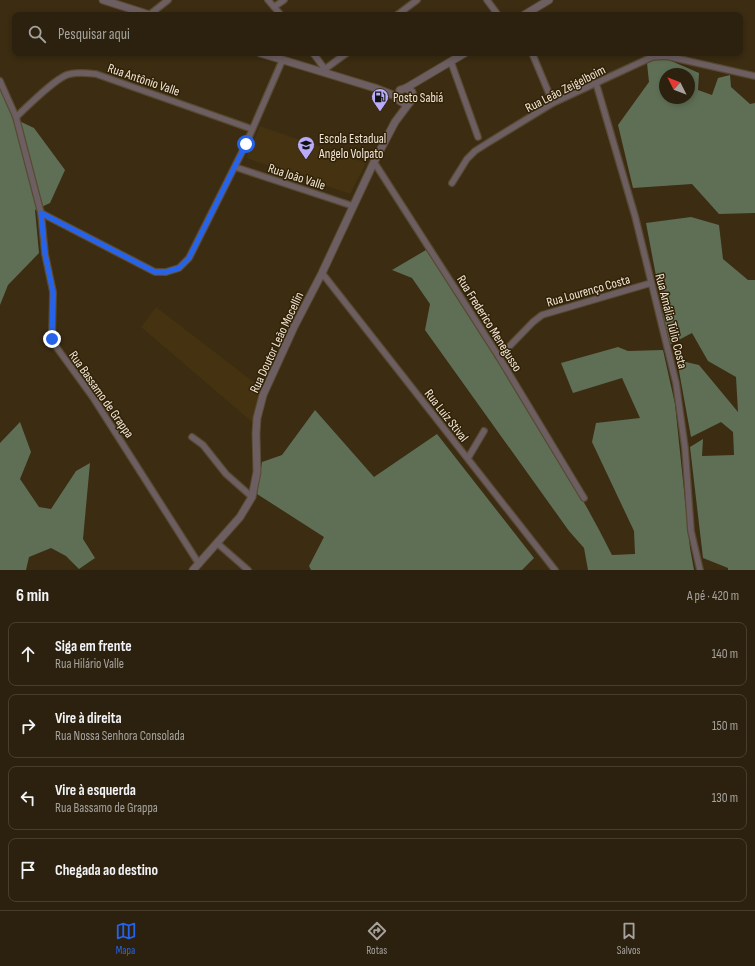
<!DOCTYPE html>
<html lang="pt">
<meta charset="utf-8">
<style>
body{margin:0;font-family:"Sofia Sans Condensed",sans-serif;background:#382e1c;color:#f1f3f6}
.compass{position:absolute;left:659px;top:68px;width:36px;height:36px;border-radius:50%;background:#2c210e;box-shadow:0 2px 6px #0003;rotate:312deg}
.stop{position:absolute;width:12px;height:12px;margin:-9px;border:3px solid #2563eb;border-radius:50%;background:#fff}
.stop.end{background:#2563eb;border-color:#fff;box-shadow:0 1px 4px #0008}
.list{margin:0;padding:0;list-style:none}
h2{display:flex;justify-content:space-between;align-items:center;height:52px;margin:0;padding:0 16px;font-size:17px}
h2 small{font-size:13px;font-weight:400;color:#a6a39e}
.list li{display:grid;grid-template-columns:26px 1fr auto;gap:12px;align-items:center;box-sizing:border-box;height:64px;margin:0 8px 8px;padding:0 8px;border:1px solid #483e2e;border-radius:8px}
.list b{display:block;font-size:15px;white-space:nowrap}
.list p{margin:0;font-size:13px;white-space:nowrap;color:#a6a39e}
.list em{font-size:13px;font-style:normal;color:#a6a39e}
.icon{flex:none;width:22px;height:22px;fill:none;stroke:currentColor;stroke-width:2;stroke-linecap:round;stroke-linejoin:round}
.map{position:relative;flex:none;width:755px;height:570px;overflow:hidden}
.search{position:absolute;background:#2c210e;box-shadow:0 2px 6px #0003;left:12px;right:12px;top:12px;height:44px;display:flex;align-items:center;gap:10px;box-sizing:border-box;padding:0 14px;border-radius:8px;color:#a6a39e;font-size:15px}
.sheet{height:340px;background:#2c210e}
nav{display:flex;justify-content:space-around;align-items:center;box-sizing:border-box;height:56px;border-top:1px solid #483e2e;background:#2c210e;font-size:11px;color:#a6a39e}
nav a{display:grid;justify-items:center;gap:2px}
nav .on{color:#2563eb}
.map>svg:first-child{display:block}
.built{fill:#453210}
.forest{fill:#5f6f56;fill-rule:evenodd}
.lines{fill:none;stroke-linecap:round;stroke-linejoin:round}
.minor-casing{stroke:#584a32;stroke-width:8}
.tertiary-casing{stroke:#584a32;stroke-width:9}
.minor{stroke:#6c5e61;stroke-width:5.5}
.tertiary{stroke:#6c5e61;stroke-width:7}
.route{stroke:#2563eb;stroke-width:5}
.labels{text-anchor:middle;stroke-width:3;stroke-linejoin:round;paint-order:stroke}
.street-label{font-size:13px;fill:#f1e7d8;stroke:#312207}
.poi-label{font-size:13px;fill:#f1e7d8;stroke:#312207;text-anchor:start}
</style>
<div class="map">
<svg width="755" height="570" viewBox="0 0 755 570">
<rect width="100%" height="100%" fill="#3b2c12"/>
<g class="built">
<polygon points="260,126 366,163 350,194 246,158"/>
<polygon points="156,307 263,389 253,423 141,327"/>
</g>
<g class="forest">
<path d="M662 57 699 73 698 90 712 95 718 78 730 75 731 87 750 104 755 103V213L719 214 692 184 633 188 618 125 649 82 647 63ZM665 74H689V98H665Z"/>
<polygon points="0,88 13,118 34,128 65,170 50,203 35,210 39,253 8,285 0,305"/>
<polygon points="691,217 719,225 723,259 748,280 755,280 755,570 728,570 728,568 703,558 690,447 703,439 702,456 734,455 733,432 721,422 691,437 677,360 699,365 738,412 736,377 708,361 692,333 669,345 646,223"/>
<path d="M426 250C458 297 489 346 519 394 552 447 584 499 612 555L635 554 634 531 592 442 596 423 640 418 622 378 573 393 561 363 618 347 628 351 663 350 675 404 690 548 694 570H588L584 548 569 531 425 330 430 304 412 278 392 270Z"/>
<polygon points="315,410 374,477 437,434 534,558 522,570 311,570 309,566 324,537 257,494 262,462 282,455"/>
<polygon points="20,422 31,452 20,479 39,507 51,509 76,471 90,463 83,539 95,558 79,569 66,556 51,548 29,557 26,570 0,570 0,443"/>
</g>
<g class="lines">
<defs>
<g id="minor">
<polyline points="268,0 281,15"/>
<polyline points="487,0 498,15"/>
<polyline points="274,7 284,0"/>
<polyline points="149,15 168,0"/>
<polyline points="397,15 417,0"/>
<polyline points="313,53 327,72"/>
<polyline points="532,53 553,103"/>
<polyline points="451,62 478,137"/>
<polyline points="325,69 347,53"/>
<polyline points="0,81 16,117 41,213 45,254 53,292 52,339 57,348 94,399 199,564"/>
<polyline points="596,83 635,216 676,383 685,448 691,531 700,570"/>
<path d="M16 117C27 107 57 76 70 74 79 72 87 73 96 74L252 129"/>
<polyline points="374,162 499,357 584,498"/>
<polyline points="235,167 353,206"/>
<polyline points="452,183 467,159 475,151 486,144 553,103 652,57 666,56 755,76"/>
<polyline points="41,213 155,272 166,272 179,268 189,258 246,144 282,61"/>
<polyline points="322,273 555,570"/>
<polyline points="499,357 533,322 542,315 651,283"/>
<polyline points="192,437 203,445 226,474 252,497"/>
<polyline points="468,458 484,431"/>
<polyline points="217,543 248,570"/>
</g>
<g id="tertiary">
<polyline points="103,0 150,15"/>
<polyline points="524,15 549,0"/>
<polyline points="260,53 375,88 398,97"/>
<polyline points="409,102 404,103 400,101 398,95 400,90 406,88 465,53"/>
<polyline points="193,570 240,517 252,497 257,472 256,434 257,418 263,395 294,327 322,273 374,162 395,122 413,98 412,92 406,88"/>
</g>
</defs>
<use href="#minor" class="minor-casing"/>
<use href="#tertiary" class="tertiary-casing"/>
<use href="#minor" class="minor"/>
<use href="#tertiary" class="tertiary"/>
</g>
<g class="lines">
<polyline class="route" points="52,339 53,292 45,254 41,213 155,272 166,272 179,268 189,258 246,144"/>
</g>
<defs>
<symbol id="fuel-pin" viewBox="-11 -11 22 30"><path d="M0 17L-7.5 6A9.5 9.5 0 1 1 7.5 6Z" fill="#b8abf7" stroke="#312207"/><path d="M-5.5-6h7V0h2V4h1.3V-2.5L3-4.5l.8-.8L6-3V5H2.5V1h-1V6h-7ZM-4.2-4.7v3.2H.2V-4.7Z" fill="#111"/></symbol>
<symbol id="school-pin" viewBox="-11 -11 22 30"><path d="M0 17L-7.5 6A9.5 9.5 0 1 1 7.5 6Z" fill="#b8abf7" stroke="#312207"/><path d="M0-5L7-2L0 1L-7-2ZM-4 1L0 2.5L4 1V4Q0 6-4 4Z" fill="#111"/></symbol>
</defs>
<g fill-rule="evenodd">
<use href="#fuel-pin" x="370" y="87" width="20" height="27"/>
<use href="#school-pin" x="296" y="135" width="20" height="27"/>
</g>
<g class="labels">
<g class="street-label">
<text transform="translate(144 79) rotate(19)" y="5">Rua Antônio Valle</text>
<text transform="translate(565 88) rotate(-27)" y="5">Rua Leão Zeigelboim</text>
<text transform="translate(297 176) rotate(18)" y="5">Rua João Valle</text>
<text transform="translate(588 290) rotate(-16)" y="5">Rua Lourenço Costa</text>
<text transform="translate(672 321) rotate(76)" y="5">Rua Amália Túlio Costa</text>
<text transform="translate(490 323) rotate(58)" y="5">Rua Frederico Menegusso</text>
<text transform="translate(276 342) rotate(-65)" y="5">Rua Doutor Leão Mocellin</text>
<text transform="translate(102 394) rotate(55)" y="5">Rua Bassamo de Grappa</text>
<text transform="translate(447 415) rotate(52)" y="5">Rua Luíz Stival</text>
</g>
<g class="poi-label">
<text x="393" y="102">Posto Sabiá</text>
<text x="319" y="143">Escola Estadual<tspan x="319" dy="15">Angelo Volpato</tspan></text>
</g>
</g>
</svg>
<svg class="compass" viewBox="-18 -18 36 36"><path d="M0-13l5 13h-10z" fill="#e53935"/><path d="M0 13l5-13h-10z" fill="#a6a39e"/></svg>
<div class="stop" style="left:246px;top:144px"></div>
<div class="stop end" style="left:52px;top:339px"></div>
<div class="search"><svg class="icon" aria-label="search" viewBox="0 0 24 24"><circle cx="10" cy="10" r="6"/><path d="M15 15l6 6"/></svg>Pesquisar aqui</div>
</div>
<section class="sheet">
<h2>6 min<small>A pé · 420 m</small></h2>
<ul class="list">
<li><svg class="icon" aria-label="ahead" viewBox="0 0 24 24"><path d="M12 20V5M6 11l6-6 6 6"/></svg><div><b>Siga em frente</b><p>Rua Hilário Valle</p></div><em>140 m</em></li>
<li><svg class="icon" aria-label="right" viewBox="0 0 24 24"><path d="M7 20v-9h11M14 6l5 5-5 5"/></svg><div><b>Vire à direita</b><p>Rua Nossa Senhora Consolada</p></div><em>150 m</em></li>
<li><svg class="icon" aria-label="left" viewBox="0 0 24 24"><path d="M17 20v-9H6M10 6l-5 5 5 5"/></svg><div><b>Vire à esquerda</b><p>Rua Bassamo de Grappa</p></div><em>130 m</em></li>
<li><svg class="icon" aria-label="arrive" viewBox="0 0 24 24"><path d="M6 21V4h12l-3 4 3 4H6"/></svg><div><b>Chegada ao destino</b></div></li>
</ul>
</section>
<nav>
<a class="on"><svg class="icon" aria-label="map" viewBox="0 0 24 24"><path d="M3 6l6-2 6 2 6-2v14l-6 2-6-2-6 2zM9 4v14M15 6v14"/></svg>Mapa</a>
<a><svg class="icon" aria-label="directions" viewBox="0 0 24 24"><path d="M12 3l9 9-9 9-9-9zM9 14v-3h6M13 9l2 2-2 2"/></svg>Rotas</a>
<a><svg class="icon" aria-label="saved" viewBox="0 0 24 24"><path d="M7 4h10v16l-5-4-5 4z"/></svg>Salvos</a>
</nav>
